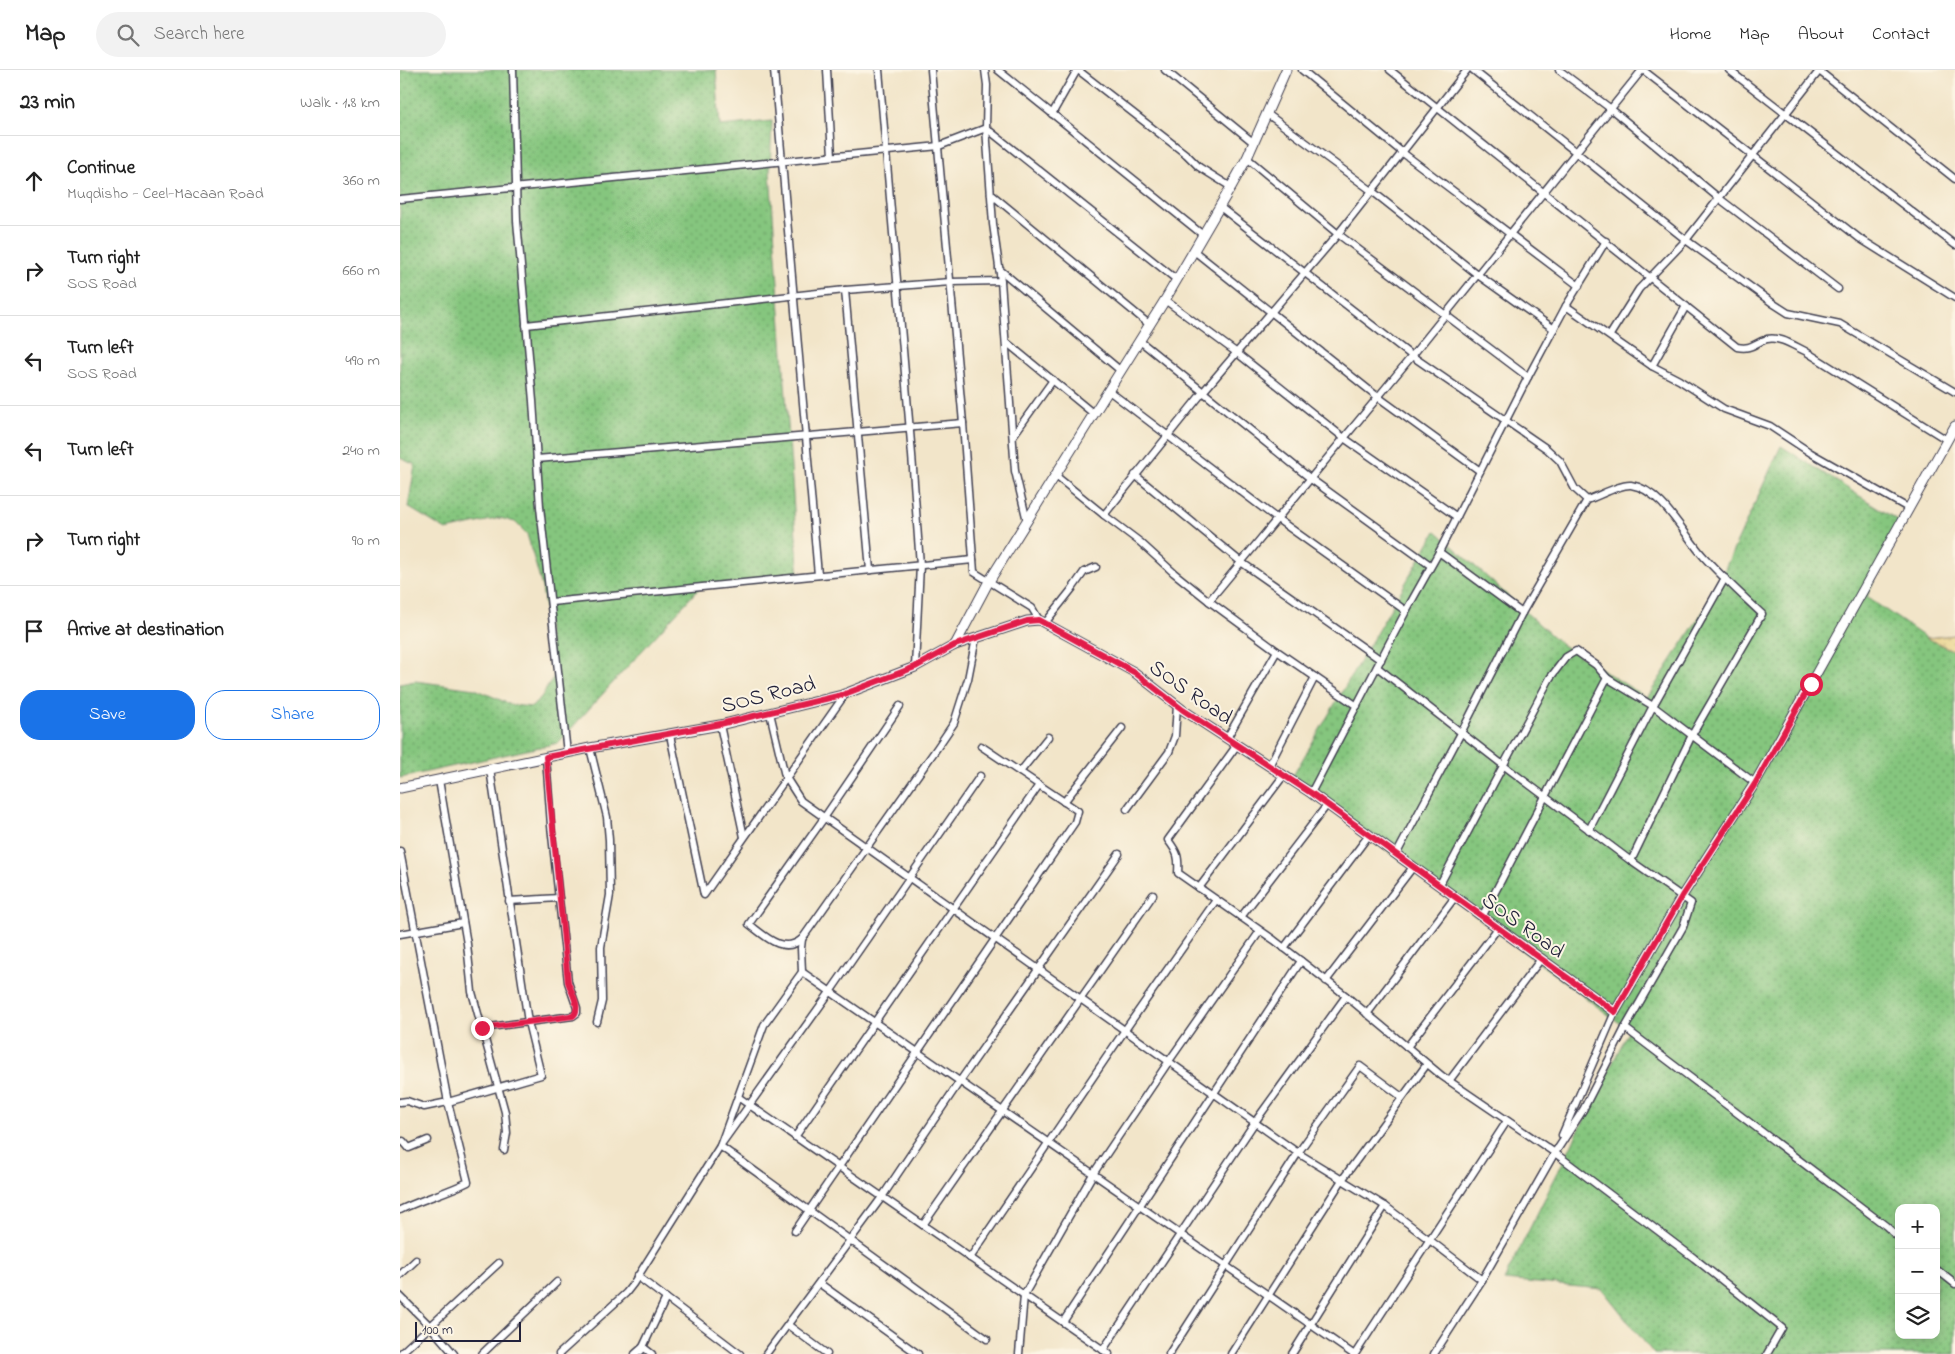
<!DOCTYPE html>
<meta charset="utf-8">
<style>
body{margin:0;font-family:"Indie Flower",sans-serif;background:#f2f2f2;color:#222}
.controls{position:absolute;right:15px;bottom:15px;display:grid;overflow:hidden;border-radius:10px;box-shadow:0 2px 12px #0003}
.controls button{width:45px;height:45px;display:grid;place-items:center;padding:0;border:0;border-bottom:1px solid #e0e0e0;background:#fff;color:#222;font:25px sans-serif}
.scale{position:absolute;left:15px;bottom:12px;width:106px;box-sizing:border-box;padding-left:5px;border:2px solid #22223b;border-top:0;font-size:14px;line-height:18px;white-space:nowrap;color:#22223b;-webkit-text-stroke:4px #fcf5e5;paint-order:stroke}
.stop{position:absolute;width:15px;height:15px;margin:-11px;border:4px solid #e11d48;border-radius:50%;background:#fff}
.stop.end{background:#e11d48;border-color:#fff;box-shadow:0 1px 5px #0008}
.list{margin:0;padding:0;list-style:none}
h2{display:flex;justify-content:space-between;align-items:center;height:65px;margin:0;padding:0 20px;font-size:21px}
h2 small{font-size:16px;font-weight:400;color:#767676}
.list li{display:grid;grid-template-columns:32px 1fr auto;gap:15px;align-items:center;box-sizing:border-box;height:90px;padding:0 20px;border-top:1px solid #e0e0e0}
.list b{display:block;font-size:19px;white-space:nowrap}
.list p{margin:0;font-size:16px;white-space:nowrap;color:#767676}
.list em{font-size:16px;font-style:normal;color:#767676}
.actions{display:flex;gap:10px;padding:15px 20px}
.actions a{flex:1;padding:11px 0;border:1px solid #1a73e8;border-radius:20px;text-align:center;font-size:18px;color:#1a73e8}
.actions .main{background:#1a73e8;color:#fff}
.icon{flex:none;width:28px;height:28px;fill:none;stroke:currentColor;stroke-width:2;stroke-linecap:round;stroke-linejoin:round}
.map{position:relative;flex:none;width:1555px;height:1284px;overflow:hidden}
header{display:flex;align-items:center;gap:30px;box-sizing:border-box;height:70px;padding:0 25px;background:#fff;border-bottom:1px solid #e0e0e0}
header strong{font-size:24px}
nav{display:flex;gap:28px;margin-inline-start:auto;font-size:18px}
.search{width:350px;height:45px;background:#f2f2f2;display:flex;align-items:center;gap:12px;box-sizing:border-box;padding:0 18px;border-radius:28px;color:#767676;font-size:19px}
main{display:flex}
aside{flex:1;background:#fff}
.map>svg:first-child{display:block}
.grass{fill:url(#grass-dots);stroke:#54745c;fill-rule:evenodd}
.sand{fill:url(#sand-dots);stroke:#887e6c}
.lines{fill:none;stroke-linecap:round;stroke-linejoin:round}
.minor-casing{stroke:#413f50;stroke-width:9}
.tertiary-casing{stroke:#413f50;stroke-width:11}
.minor{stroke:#fff;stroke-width:6}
.tertiary{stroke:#fff;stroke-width:9}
.route{stroke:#e11d48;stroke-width:6}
.labels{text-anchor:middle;stroke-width:4;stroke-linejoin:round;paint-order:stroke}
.street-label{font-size:22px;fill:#22223b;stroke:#fcf5e5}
</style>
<header>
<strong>Map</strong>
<div class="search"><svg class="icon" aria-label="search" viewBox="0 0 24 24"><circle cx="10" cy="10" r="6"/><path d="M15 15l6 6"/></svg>Search here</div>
<nav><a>Home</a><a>Map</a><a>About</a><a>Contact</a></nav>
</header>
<main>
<aside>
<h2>23 min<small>Walk · 1.8 km</small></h2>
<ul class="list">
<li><svg class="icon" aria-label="ahead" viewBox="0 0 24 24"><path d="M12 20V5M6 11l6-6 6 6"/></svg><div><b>Continue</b><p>Muqdisho - Ceel-Macaan Road</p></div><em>360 m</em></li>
<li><svg class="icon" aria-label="right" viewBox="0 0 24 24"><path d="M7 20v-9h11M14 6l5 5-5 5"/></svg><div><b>Turn right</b><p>SOS Road</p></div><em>660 m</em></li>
<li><svg class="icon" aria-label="left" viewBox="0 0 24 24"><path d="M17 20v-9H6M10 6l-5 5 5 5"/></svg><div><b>Turn left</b><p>SOS Road</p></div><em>490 m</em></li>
<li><svg class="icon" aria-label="left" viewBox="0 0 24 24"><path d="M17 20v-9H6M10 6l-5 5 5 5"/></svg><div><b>Turn left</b></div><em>240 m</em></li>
<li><svg class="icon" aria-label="right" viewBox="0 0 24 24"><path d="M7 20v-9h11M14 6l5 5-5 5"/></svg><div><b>Turn right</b></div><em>90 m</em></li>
<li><svg class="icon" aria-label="arrive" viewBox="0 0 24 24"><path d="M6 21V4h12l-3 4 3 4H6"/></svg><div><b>Arrive at destination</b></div></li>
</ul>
<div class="actions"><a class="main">Save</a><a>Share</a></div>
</aside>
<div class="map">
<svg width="1555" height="1284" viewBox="0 0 1555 1284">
<defs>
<pattern id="grass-dots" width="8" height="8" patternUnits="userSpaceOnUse" patternTransform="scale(1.25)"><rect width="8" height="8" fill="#85c67e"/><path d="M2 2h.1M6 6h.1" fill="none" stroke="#6ca068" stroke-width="1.8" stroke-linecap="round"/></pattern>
<pattern id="sand-dots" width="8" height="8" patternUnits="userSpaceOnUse" patternTransform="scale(1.25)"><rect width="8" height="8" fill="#eeda9e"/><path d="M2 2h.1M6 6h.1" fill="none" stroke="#ccbb89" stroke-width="1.8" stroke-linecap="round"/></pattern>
</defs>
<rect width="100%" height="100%" fill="#fcf5e5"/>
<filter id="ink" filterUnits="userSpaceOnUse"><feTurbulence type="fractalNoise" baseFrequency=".02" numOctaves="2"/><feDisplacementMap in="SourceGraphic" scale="10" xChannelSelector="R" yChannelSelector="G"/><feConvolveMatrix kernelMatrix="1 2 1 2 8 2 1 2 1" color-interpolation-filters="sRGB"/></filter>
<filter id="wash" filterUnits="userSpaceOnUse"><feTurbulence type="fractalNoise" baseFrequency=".0096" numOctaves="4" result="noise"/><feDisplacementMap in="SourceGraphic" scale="20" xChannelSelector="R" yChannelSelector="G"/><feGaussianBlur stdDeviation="1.12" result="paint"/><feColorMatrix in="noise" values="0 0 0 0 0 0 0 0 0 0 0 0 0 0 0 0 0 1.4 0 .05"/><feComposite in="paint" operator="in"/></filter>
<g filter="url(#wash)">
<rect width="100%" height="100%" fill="#f2e5c9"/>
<g class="grass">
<polygon points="0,0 316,0 320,56 372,51 370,102 399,509 302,515 158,673 0,708 0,614 15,611 75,619 112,635 132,637 142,626 154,606 142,517 127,464 115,452 100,448 46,460 8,437 15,395 0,388"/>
<path d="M1381 376 1499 451 1467 527 1526 568 1555 581V1284H1254L1202 1219 1104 1210 1229 960 891 709 1036 461 1161 574 1247 628 1311 529ZM1499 1138H1536V1265H1499Z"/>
</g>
<polygon class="sand" points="1555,565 1555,581 1526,568"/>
</g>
<g filter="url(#ink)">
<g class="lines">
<defs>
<g id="minor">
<polyline points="113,0 117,151 133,331 140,437 167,683"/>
<polyline points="374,0 418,505"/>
<polyline points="427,0 432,86"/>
<polyline points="479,0 512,385 520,495 515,597"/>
<polyline points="531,0 563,353 574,502 632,538 639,550"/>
<polyline points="598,0 803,165"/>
<polyline points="678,0 787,85 799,97 831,117"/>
<polyline points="765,0 854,73"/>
<polyline points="902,0 1003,83 1179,216"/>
<path d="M990 0 1337 277C1352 280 1354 273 1367 269 1380 266 1394 276 1405 281L1547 370"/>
<polyline points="1073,0 1286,170 1374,234 1388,243 1440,254 1555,322"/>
<polyline points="1159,0 1211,39 1320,129 1438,219"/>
<polyline points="1243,0 1459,168 1555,228"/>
<polyline points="1329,0 1555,175"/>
<polyline points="1418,0 1555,109"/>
<polyline points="866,43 972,121 1078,205 1154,259"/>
<polyline points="652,44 677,0"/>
<polyline points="847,88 938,164 1128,307"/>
<polyline points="591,124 750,255"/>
<polyline points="0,129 539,76 586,58 777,210"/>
<polyline points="820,137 1012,286 1147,379 1160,391 1175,419 1187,430 1122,543 1061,663 996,785"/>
<polyline points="794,181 978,327 1080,401"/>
<polyline points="599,199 721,301"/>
<polyline points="601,211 615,401 627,451"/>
<polyline points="445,220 470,500"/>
<polyline points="765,230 837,283 944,368 1057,447"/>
<polyline points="1166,236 1252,296 1279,310 1324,339 1370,356 1411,383 1508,438"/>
<polyline points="126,255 445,220 551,212 601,211 593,154 586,58 587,15 585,0"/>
<polyline points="1210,265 1239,219 1286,170 1420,0"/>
<polyline points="740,271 911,409 1030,495"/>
<polyline points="606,272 694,344"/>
<polyline points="1252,296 1286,236"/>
<polyline points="709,321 876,448 1006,541"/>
<polyline points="613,366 653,310"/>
<polyline points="137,389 563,353"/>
<polyline points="735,405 841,492 981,590"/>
<polyline points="656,406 704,445 803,322 938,164 1067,0"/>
<path d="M1187 430C1199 426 1220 414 1231 415 1262 419 1285 467 1304 487 1322 507 1342 525 1362 544L1292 665 1231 791"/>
<polyline points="704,445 740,472 774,503 809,531 877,581 957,636"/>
<polyline points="1039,482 1122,543"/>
<polyline points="809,531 1012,286 1242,0"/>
<polyline points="151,532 573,490"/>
<polyline points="645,553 672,519 684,502 696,497"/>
<polyline points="977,597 1103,695 1231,791 1291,833 1283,857 1225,958"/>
<path d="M500 636 424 748 349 854C365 866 383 885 402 869L537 678 554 653 568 609 576 568"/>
<polyline points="370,643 385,706 401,731 898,1083 985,1136 1082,1210"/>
<polyline points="320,655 344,767"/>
<polyline points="270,665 304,825 446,623"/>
<polyline points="827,668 877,581"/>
<path d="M837 675 768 770C778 783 779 787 778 803L874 870 940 921 1042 1006 1155 1083 1294 1188 1382 1258 1367 1284"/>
<polyline points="190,678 207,747 209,770 210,825 201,877 202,931 197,952"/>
<polyline points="869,696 915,607"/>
<polyline points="620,702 648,667"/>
<polyline points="39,710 67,874 72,922 105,1042 107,1063 104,1080"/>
<polyline points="911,723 1006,541 1039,482 1128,307 1166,236 1206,171"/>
<polyline points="664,732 722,658"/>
<polyline points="727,739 769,682 775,666 777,635"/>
<polyline points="1189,760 1253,636 1325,508"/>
<path d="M0 781 48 1032 68 1112C46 1123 22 1129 0 1140"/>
<polyline points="1039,816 1150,608 1166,587 1176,581 1196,595 1207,608 1253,636 1355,713"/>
<polyline points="799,818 884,705"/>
<polyline points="109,831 159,828"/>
<polyline points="841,847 927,735"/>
<polyline points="1082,847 1207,608"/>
<polyline points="0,864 63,853"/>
<polyline points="402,869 401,878 402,902 364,955 320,1076 587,1269"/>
<polyline points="884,878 969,765"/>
<polyline points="402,902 953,1284"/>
<polyline points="926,911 1013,797"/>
<polyline points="967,944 1055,827"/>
<polyline points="82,958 173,946 177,943 177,938 168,912 151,756 146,687"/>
<polyline points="1007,977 1098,858"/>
<polyline points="1049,1011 1141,889"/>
<polyline points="338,1027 709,1284"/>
<polyline points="0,1032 7,1031 24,1037 48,1032 141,1005 128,952 90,699"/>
<polyline points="1162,1065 1215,942"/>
<polyline points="395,1067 639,715"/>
<polyline points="0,1072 3,1071 9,1078 28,1070"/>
<polyline points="1155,1083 1183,1040 1225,958 1486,1156 1499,1168"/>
<polyline points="523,1155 753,825"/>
<polyline points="395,1161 675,752 678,741 581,676"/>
<polyline points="570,1188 725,960 816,830"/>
<polyline points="1536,1199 1555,1214"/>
<polyline points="0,1205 16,1190"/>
<polyline points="237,1206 340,1284"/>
<polyline points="419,1213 518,1284"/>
<polyline points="0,1226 30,1256 54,1284"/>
<polyline points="663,1252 901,891"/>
<polyline points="388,1255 427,1284"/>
<polyline points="703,1280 855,1052 946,926"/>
<polyline points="241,1281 243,1277 252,1284"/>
<polyline points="0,1284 99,1193"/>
<polyline points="82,1284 157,1212"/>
<polyline points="159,1284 226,1223 233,1214 320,1076 430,922 580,706"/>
<polyline points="235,1284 243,1277 266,1228"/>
<polyline points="366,1284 482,1127 560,1011 719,784"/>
<polyline points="619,1284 624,1225 693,1104 769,991 860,861"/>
<polyline points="769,1284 898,1083 960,996 1002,1027"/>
<polyline points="831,1284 942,1110 1027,994"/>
<polyline points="892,1284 985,1136"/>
<polyline points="955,1284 1107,1051"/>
<polyline points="1034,1284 1082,1210 1157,1079"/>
</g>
<g id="tertiary">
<polyline points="555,575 588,513 765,230 831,117 847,88 886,0"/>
<polyline points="0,718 190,678 320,655 442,625 515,597 555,575 627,551 639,550 734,602 783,640 911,723 1215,942 1282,826 1355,713 1555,356"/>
</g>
</defs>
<use href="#minor" class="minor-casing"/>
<use href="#tertiary" class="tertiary-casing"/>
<use href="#minor" class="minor"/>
<use href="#tertiary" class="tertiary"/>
</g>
</g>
<g class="lines" filter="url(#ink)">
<path class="route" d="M82 958 173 946C182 938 171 922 168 912L146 687 320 654 442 625 515 597 555 575 627 551 639 550 734 602 783 640 911 723 1215 942 1282 826 1355 714 1411 614"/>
</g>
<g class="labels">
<g class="street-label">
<text transform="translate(792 621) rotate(35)" y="8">SOS Road</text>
<text transform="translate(368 623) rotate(-14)" y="8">SOS Road</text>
<text transform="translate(1124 854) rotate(36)" y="8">SOS Road</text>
</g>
</g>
</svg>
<div class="controls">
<button>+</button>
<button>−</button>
<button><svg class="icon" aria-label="layers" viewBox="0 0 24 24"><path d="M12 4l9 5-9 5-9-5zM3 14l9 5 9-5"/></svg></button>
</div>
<div class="scale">100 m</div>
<div class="stop" style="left:1411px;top:614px"></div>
<div class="stop end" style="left:82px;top:958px"></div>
</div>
</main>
